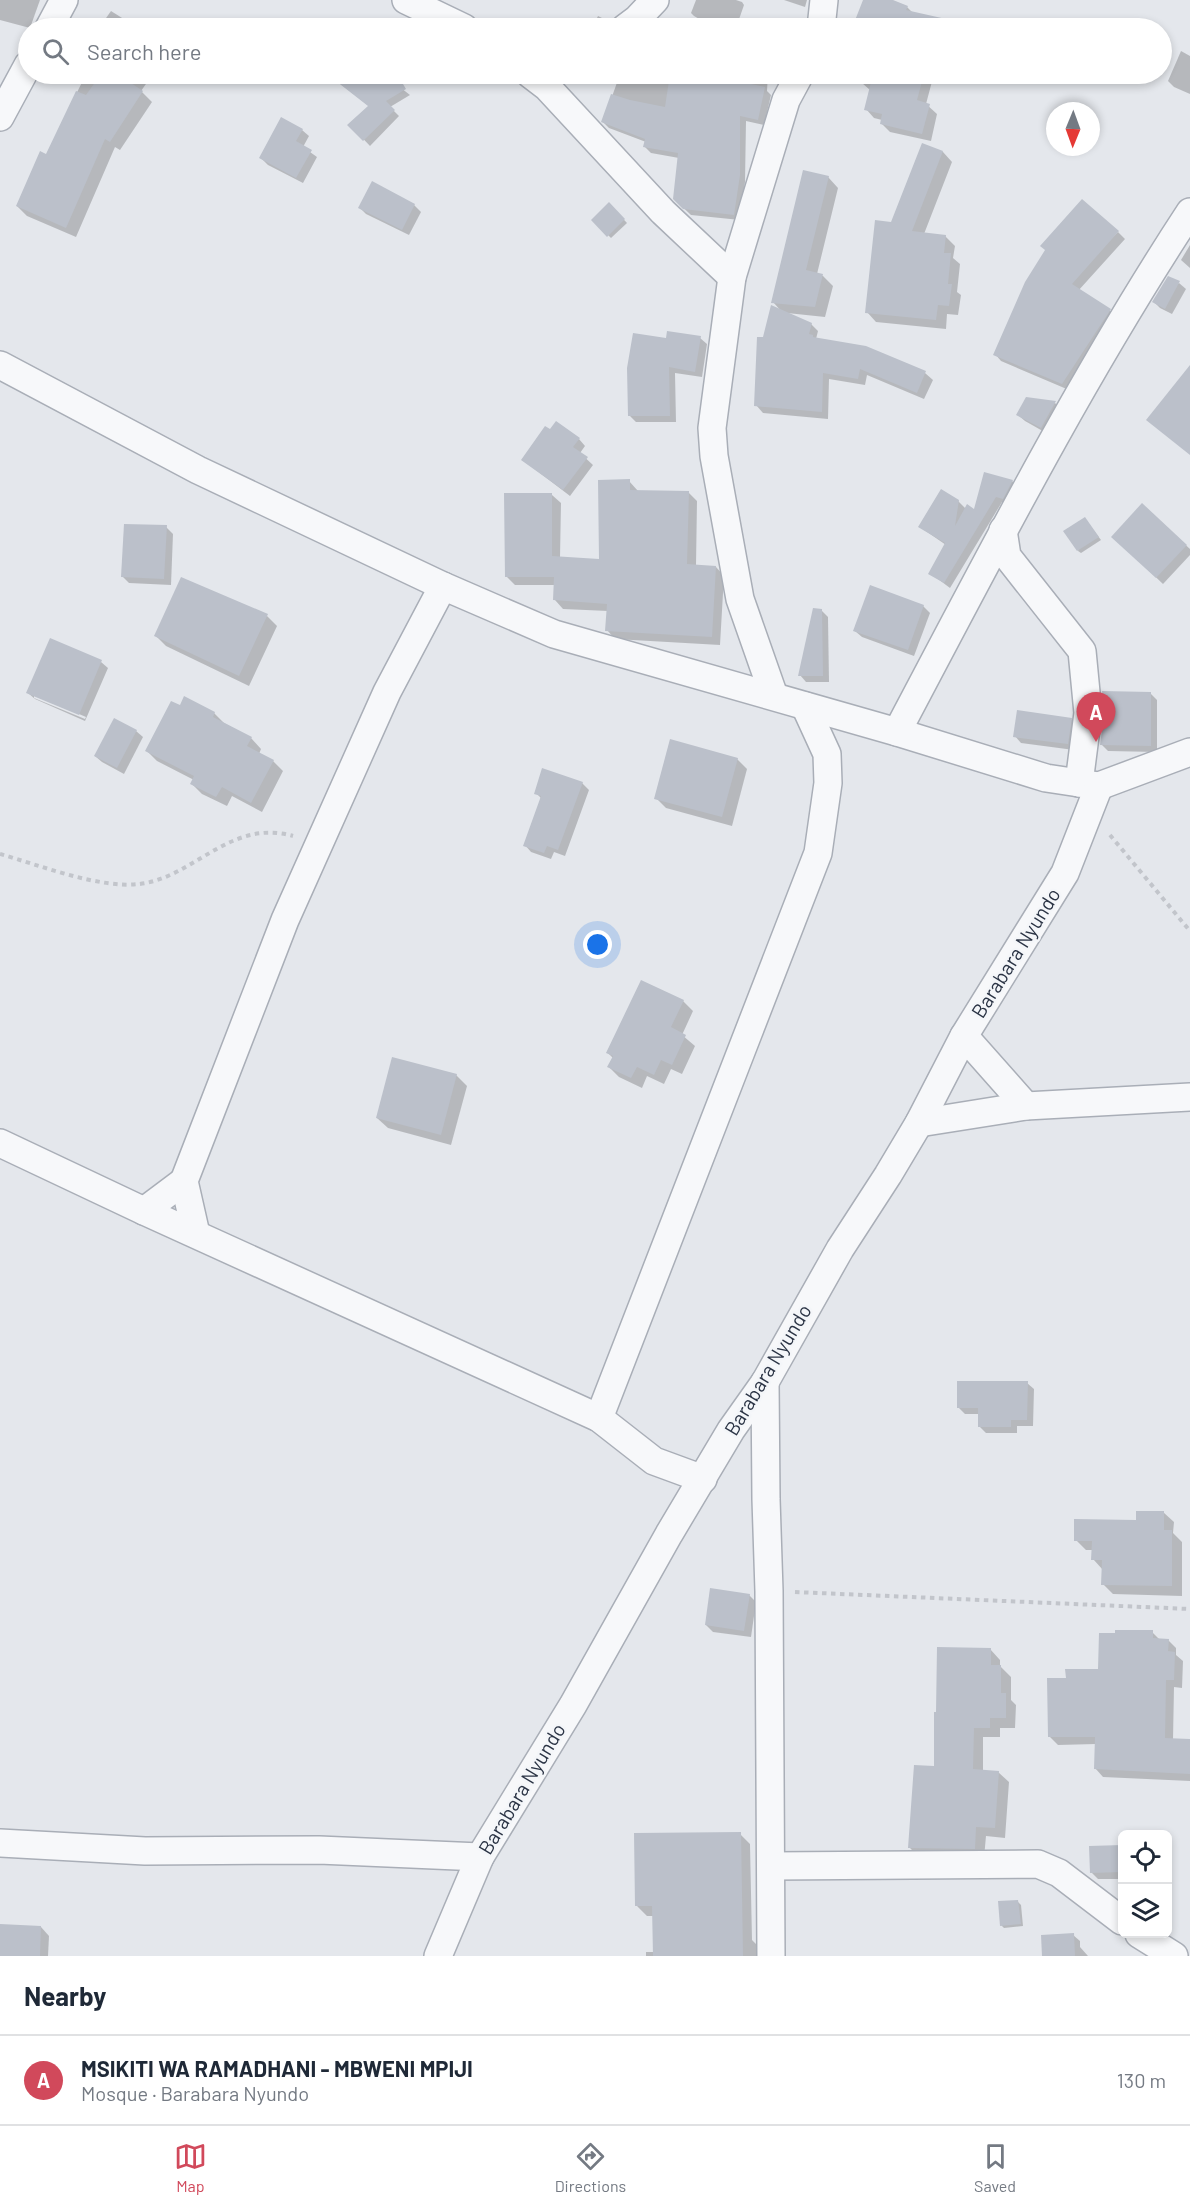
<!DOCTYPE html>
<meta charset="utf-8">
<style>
body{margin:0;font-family:Barlow,sans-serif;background:#f6f6f7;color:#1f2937}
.controls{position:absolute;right:18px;bottom:18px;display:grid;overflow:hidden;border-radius:9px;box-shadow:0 3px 9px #0003}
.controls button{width:54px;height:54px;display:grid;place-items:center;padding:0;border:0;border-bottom:2px solid #e0e1e3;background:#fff;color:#1f2937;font:30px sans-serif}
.compass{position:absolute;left:1046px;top:102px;width:54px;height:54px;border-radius:50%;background:#fff;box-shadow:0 3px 9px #0003;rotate:181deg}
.you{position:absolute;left:598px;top:945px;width:21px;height:21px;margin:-15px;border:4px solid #fff;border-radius:50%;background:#1a73e8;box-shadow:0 0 0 9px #1a73e833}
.badge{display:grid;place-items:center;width:39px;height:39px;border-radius:50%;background:#d1495b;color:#fff;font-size:20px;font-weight:700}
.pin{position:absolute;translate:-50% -50px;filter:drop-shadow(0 2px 3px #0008)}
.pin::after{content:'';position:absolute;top:32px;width:21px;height:18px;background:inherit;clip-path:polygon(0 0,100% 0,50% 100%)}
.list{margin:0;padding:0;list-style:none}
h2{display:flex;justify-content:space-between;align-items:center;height:78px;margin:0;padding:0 24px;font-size:26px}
h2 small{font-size:20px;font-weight:400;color:#747a83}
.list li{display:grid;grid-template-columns:39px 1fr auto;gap:18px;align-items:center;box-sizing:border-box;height:90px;padding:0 24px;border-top:2px solid #e0e1e3}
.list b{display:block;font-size:22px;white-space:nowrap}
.list p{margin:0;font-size:20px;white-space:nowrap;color:#747a83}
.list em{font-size:20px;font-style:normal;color:#747a83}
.icon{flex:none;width:33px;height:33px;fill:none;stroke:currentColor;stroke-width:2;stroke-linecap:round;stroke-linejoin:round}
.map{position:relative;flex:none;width:1190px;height:1956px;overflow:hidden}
.search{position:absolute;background:#fff;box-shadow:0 3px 9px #0003;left:18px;right:18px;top:18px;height:66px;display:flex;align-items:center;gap:15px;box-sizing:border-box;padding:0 21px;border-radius:33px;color:#747a83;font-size:22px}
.sheet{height:168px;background:#fff}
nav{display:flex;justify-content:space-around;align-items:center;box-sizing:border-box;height:84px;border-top:2px solid #e0e1e3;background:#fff;font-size:16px;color:#747a83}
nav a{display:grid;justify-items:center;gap:3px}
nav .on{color:#d1495b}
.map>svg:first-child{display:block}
.shadow{fill:#0003;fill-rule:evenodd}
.building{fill:#bbc0ca}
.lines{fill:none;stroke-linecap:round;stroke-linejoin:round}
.minor-casing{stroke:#a9aeb7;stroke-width:30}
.path{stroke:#c2c5cb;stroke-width:4;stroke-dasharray:4.5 4.5;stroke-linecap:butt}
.minor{stroke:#f7f8fa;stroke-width:27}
.labels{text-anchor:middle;stroke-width:5;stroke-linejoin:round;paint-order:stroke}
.street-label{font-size:20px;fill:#2b3445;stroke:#f4f6f9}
</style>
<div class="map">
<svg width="1190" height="1956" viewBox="0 0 1190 1956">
<rect width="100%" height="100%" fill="#e4e7ec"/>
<g class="shadow">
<polygon points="0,0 40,0 30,28 0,20"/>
<polygon points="696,0 736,0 742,2 744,5 736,28 715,28 694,16 691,13"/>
<polygon points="784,0 807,0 805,7"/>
<polygon points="864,0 889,0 907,7 913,13 955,23 961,28 859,28 855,25"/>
<polygon points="111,11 138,28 99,28"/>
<polygon points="598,16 610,22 616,28 592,28"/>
<polygon points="1181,51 1190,56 1190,94 1174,87 1168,81"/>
<polygon points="86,74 153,74 141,91 152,102 120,150 115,147 76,237 27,216 17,206 46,156"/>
<polygon points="328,74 383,74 410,95 390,107 399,116 370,146 350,125 369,106"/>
<polygon points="620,74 710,74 738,90 747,74 768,74 767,91 771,95 764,125 746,121 745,182 740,220 691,215 674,199 679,158 651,153 645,147 646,142 609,128 603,122"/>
<polygon points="865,74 934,74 926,104 937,114 931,141 890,132 882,124 882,120 874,118 866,109 870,90 862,83"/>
<polygon points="302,130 309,136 303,147 317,157 303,183 268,165 261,158"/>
<polygon points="923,145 943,152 952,162 924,234 945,236 955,246 953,258 960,264 957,292 961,295 958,315 947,314 946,329 876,322 867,312 892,223"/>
<polygon points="828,177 838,188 817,274 823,276 833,286 825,317 787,313 811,324 818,331 816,339 866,347 925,373 933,380 924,399 867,375 865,385 829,379 828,419 763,413 756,405 764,339 782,312 773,302"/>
<polygon points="609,204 627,223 611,238 593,220"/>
<polygon points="414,205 421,212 409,235 366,214 360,208"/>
<polygon points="1118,232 1125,239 1078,291 1110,311 1116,317 1069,390 1001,361 995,354"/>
<polygon points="1190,245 1190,268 1181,260"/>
<polygon points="1179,283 1186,289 1172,314 1160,308 1154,302"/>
<polygon points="700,338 707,344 702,377 675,373 676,422 636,422 630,416 668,340"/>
<polygon points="1055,403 1061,409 1048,434 1025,421 1018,415"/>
<polygon points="579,439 585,446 580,453 593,465 570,496 523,460"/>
<polygon points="985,474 1012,481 1018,487 1009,504 1002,502 950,588 930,573 946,545 920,527 958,501 966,509 975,511"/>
<polygon points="629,481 638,491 688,492 697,501 696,566 716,567 724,576 720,645 615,639 607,630 608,611 563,609 555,600 555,585 515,585 506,576 552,495 561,503 560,558 601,560"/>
<polygon points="1142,505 1190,549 1190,555 1163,584 1120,543"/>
<polygon points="1085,519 1101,540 1081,553 1078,551"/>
<polygon points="166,527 173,534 171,585 129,583 123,577"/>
<polygon points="923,606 930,613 914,656 862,637 855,631"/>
<polygon points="821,610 828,617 829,682 806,682 800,675"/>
<polygon points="267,616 277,626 249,686 166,646 156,636"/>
<path d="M101 662 108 668 85 721 35 699 28 693ZM34 695 86 717 85 719 34 698Z"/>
<polygon points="1150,693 1157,700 1157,752 1108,751 1101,744"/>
<polygon points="214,713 224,723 251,738 261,749 259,754 273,761 283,771 262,812 232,796 227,806 202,794 192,784 194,780 157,761 147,751"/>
<polygon points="1071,719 1078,726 1074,750 1021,743 1015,736"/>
<polygon points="136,731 143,737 124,774 102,762 95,756"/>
<polygon points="737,759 747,769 732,826 666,808 656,798"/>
<polygon points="582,783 589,790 565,856 554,852 551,859 531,852 525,845 542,799 536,793"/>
<polygon points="683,1001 693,1011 682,1035 695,1046 682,1074 671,1069 664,1084 647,1076 642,1088 619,1077 609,1067 613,1058 608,1053"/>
<polygon points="456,1075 467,1086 451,1145 388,1128 377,1118"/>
<polygon points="1027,1383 1034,1389 1033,1426 1017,1426 1017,1433 986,1433 979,1426 979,1414 965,1414 958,1407"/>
<polygon points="1163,1512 1174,1522 1173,1533 1182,1542 1182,1596 1113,1594 1103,1584 1103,1570 1093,1559 1093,1550 1086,1550 1076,1540"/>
<polygon points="749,1595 756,1602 751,1637 713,1632 706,1625"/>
<polygon points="1152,1632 1160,1640 1168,1640 1176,1648 1176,1655 1183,1661 1182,1688 1174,1687 1173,1740 1190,1741 1190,1781 1103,1777 1095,1768 1096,1744 1058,1745 1050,1737 1067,1679 1100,1670 1117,1635"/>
<polygon points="990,1649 1000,1660 1000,1666 1011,1677 1011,1700 1016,1705 1015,1728 1000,1728 1000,1737 983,1737 983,1771 998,1772 1009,1782 1005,1838 986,1836 984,1858 920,1858 910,1848 936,1768"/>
<polygon points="740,1834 750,1844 752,1940 761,1949 761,1956 646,1956 646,1952 655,1952 654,1916 647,1916 637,1906"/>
<polygon points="1091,1847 1122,1847 1122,1879 1098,1879 1091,1872"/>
<polygon points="1018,1902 1021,1905 1023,1926 1004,1928 1001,1925"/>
<polygon points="0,1925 41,1927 49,1936 48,1956 0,1956"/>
<polygon points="1073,1935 1080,1941 1080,1947 1088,1956 1043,1956"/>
</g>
<g class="building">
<polygon points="863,0 893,0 908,6 906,10 946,19 945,28 852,28"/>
<polygon points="101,74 137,74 131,83 143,91 110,142 105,139 66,228 16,206 40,151 46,154 76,91 86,95"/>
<polygon points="327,74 397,74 406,89 386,101 395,110 363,141 347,125 368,106"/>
<polygon points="670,74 704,74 765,87 758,120 740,116 740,175 734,215 683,209 673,199 678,153 643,147 645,139 601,122 611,94 630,100 665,107"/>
<polygon points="873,74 924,74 917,100 930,104 922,134 880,124 882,114 864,110"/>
<polygon points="281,117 303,129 296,141 312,150 296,178 259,158"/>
<polygon points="922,143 943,151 912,231 946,235 944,253 951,253 948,284 952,284 949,306 938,305 936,320 865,313 875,220 891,222"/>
<polygon points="803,170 829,176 806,270 823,274 815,307 771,303"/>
<polygon points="372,181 415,204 402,230 358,208"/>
<polygon points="1082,199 1119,231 1072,284 1111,309 1062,384 993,355 1025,282 1045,250 1040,246"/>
<polygon points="609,202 625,219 607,237 591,220"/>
<polygon points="1168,276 1180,281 1165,309 1152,302"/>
<polygon points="771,305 812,323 809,334 813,335 813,337 866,346 926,371 917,393 860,369 858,379 823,373 822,412 754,406 757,337 763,337"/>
<polygon points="667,331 701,336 695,372 669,367 670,416 628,416 627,368 633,333 666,338"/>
<polygon points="1190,365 1190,455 1146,420"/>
<polygon points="1026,397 1056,401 1041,428 1016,415"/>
<polygon points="556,421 580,438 573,447 588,457 563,490 521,460 545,426 550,429"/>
<polygon points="984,472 1013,480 1003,499 996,497 944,583 928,574 945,543 918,527 941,489 959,500 955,526 967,504 974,509"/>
<polygon points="630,479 630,490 689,491 687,564 716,566 712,637 605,631 607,604 553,600 554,577 505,577 504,493 552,493 552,556 599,559 598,480"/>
<polygon points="1142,503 1187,545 1156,578 1111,537"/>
<polygon points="1085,517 1099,537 1077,551 1063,531"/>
<polygon points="124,524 167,525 164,579 121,577"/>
<polygon points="181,577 268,614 239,676 154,636"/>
<polygon points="870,585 924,605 908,650 853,631"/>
<polygon points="813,608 822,609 823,676 798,676"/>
<polygon points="50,638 102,660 79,715 26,693"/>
<polygon points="1102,691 1151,692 1151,746 1100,745 1104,715"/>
<polygon points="184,696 215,712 213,717 252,737 247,746 274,760 251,803 222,787 216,797 190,784 194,776 145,751 171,701 180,705"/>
<polygon points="1017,710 1072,718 1068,744 1013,737"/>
<polygon points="114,718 137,730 117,768 94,756"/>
<polygon points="670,739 738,758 722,817 654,799"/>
<polygon points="542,768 583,782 558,850 547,846 544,853 523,846 541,796 534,794"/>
<polygon points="641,980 684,1000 671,1027 686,1035 672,1065 661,1060 654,1075 637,1067 631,1078 607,1067 613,1056 606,1053"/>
<polygon points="392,1057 457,1074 441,1135 376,1118"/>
<polygon points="957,1381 1028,1381 1027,1420 1011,1420 1011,1427 978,1427 978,1408 957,1408"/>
<polygon points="1136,1511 1164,1511 1164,1530 1172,1530 1172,1586 1101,1585 1102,1560 1091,1560 1092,1541 1074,1541 1074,1519 1136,1520"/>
<polygon points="710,1588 750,1594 744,1631 705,1625"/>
<polygon points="1115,1630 1153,1630 1153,1638 1169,1639 1168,1651 1175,1652 1174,1680 1166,1680 1165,1738 1190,1739 1190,1774 1094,1769 1095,1737 1048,1737 1047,1678 1066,1678 1065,1669 1098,1669 1099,1633 1115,1633"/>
<polygon points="937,1647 991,1648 991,1665 1001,1665 1001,1693 1006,1693 1006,1718 990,1718 990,1728 974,1728 973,1769 999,1771 995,1828 976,1827 975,1849 908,1848 914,1765 934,1766 934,1712 936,1712"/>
<polygon points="741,1832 743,1956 653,1956 652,1906 635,1906 634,1833"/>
<polygon points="1122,1845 1122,1872 1090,1873 1089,1846"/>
<polygon points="1018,1900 1021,1924 1000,1926 998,1901"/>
<polygon points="0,1924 41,1926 40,1956 0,1956"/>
<polygon points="1074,1933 1075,1956 1042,1956 1041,1935"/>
</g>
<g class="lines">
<defs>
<g id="minor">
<polyline points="406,0 464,28"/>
<polyline points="49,28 64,0"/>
<polyline points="625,28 637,19 655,0"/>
<polyline points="821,28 824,0"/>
<polyline points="530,74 547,87 663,212 732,277"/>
<polyline points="0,117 28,65"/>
<polyline points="0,365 198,470 443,586 554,634 897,732 1046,778 1099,786 1190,752"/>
<polyline points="1003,530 1007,556 1082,651 1088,713 1079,783"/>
<polyline points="774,696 740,599 714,456 712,428 732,277 786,100 800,74"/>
<path d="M897 732C990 556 1081 378 1190 212"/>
<polyline points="964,1036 1026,1106"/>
<polyline points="919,1123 1026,1106 1190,1097"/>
<polyline points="0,1143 144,1211 599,1418 654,1461 703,1479"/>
<polyline points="144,1211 184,1181"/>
<polyline points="196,1234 184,1181 285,920 387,692 443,586"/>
<polyline points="765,1382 766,1499 769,1591 771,1956"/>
<polyline points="599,1418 818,853 828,783 827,754 805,706"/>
<polyline points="0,1843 145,1851 319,1850 480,1857"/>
<polyline points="772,1866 1038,1864 1059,1873 1122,1921"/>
<polyline points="1139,1934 1174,1956"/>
<polyline points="438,1956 480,1857 573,1705 669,1534 731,1430 765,1382 840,1249 888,1175 919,1123 964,1036 1065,873 1099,786"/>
</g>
</defs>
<use href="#minor" class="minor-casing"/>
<g class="path">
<polyline points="1110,835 1190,931"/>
<path d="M0 854C39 865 100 889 139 884 194 878 230 818 293 836"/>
<polyline points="795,1592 1190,1609"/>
</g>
<use href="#minor" class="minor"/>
</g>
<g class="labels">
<g class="street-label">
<text transform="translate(1016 953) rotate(-58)" y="7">Barabara Nyundo</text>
<text transform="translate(768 1370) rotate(-59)" y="7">Barabara Nyundo</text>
<text transform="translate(522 1789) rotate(-59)" y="7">Barabara Nyundo</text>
</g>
</g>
</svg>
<div class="controls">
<button><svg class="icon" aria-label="locate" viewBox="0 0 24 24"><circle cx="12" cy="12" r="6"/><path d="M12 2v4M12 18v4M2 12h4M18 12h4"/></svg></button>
<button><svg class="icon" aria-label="layers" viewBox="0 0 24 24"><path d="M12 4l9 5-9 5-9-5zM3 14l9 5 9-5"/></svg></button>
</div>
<svg class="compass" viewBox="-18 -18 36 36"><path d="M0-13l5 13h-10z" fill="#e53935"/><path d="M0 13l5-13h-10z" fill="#747a83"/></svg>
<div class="you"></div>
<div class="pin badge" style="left:1096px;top:742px">A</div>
<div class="search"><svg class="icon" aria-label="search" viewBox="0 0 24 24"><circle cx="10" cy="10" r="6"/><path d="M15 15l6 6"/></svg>Search here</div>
</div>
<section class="sheet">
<h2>Nearby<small></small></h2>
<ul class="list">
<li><span class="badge">A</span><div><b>MSIKITI WA RAMADHANI - MBWENI MPIJI</b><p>Mosque · Barabara Nyundo</p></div><em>130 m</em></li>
</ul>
</section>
<nav>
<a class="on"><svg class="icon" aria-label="map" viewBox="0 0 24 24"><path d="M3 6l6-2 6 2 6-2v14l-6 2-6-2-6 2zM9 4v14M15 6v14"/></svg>Map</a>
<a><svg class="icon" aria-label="directions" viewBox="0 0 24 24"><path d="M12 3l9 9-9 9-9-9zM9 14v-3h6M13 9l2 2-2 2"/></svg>Directions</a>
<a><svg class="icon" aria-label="saved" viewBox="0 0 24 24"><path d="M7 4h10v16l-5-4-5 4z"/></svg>Saved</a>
</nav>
